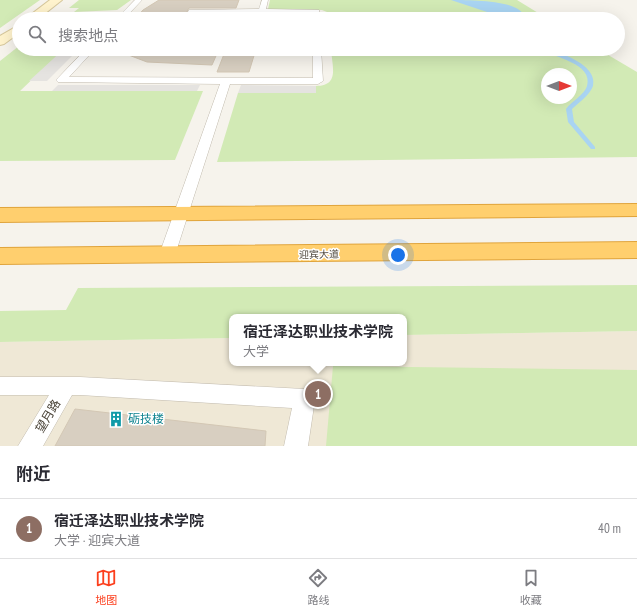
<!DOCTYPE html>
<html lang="zh">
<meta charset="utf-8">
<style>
body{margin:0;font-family:"PT Sans Narrow","Noto Sans SC",sans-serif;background:#f2f2f3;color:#2b2b33}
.compass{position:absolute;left:541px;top:68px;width:36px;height:36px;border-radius:50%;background:#fff;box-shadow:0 4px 16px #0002;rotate:90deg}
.you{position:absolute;left:398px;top:255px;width:14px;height:14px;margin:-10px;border:3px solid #fff;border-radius:50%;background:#1a73e8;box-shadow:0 0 0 6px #1a73e833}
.badge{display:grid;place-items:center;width:26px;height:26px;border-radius:50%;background:#fc3f1d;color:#fff;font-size:13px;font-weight:700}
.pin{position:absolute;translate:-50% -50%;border:2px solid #fff;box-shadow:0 1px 4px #0006}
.popup{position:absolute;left:229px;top:314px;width:178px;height:52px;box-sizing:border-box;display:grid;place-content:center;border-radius:8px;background:#fff;filter:drop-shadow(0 1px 3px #0005);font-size:13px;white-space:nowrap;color:#7c7c81}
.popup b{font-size:15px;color:#2b2b33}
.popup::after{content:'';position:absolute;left:50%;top:100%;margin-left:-8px;border:8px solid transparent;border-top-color:#fff}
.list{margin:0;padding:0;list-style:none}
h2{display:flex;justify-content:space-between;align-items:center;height:52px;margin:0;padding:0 16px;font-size:17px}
h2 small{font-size:13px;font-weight:400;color:#7c7c81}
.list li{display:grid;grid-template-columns:26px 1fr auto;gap:12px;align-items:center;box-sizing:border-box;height:60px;padding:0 16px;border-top:1px solid #e1e1e2}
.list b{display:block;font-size:15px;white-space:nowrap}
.list p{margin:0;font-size:13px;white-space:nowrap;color:#7c7c81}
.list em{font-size:13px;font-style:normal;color:#7c7c81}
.icon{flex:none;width:22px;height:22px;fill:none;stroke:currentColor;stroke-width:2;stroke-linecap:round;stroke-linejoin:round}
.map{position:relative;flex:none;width:637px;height:446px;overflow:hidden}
.search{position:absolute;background:#fff;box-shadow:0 4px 16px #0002;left:12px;right:12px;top:12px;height:44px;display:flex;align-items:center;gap:10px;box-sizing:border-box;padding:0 14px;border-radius:22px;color:#7c7c81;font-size:15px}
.sheet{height:112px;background:#fff}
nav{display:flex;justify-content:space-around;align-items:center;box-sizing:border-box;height:56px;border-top:1px solid #e1e1e2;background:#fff;font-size:11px;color:#7c7c81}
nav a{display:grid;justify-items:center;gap:2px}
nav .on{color:#fc3f1d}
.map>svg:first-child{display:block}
.education{fill:#efe8d6}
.green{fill:#d2eab5;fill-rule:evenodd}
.parking{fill:#e5e3e0}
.water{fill:#a9d4f2}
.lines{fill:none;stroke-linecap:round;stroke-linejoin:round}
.stream{fill:#a9d4f2;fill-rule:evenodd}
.building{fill:#d8cfc1;stroke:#d3c7b4}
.lane-casing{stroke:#c2bbae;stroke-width:1}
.secondary-casing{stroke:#d6c79b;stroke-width:2}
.highway-casing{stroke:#e0a43c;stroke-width:2}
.lane{fill:#fff;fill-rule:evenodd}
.secondary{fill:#fff3cd;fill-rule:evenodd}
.highway{fill:#ffcf6e;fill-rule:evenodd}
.labels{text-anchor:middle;stroke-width:3;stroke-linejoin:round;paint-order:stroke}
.street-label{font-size:10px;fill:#4b4439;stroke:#fff}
.near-street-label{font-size:12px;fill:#4b4439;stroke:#fff}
.near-culture-label{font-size:12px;fill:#0d838f;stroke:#fff;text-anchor:start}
</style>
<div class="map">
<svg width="637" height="446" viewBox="0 0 637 446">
<rect width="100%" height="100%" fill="#f6f3ec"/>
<polygon class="education" points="637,331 637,446 0,446 0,342 232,338 232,363 404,363 404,335"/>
<g class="green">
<polygon points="0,0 40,0 0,28"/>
<polygon points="79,0 131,0 117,10 74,12 79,8 69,8"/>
<polygon points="270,0 517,0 548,19 328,19 327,12 322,10 268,9"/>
<polygon points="196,13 304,13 308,15 308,19 191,19"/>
<polygon points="19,46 19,49 64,49 20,91 203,91 175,160 0,161 0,61"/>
<path d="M331 49H598L637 72V157L217 162 238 93H315L316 86C340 86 332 66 331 49ZM547 74H571V98H547Z"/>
<polygon points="637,285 637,331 404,335 404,317 232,317 232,338 0,342 0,311 66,310 78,288"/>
<polygon points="333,366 637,370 637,446 326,446"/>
</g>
<g class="parking">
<polygon points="64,49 79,49 47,81 29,81"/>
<polygon points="58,85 200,85 197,91 52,91"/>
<polygon points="241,85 316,86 316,93 238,93"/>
</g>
<path class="water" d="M451 0C466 0 516 0 523 14 512 22 483 19 469 19L490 13Z"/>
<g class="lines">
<path class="stream" d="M540 49C556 49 599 65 593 86 590 95 578 103 572 109L574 122 595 147V149H591L568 122 566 109C571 102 585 94 587 86 594 63 552 57 540 49Z"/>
</g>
<g class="building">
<polygon points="159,0 239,0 236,8 189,8 183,19 135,19 143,10"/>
<polygon points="195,16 233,16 231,19 194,19"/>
<polygon points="127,49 219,49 212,65 147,62 126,54"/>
<polygon points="226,49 256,49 249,72 217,72"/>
<polygon points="75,409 266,431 265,446 55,446"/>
</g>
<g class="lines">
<defs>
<g id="lane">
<polygon points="135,0 142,0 124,19 29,18 33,16 119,16"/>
<polygon points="262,0 268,0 266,9 319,10 320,19 312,19 312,14 194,14 192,19 184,19 189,10 192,10 259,9"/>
<polygon points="86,49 95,49 69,77 313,78 313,49 321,49 323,81 318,84 230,84 175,255 173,259 167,260 161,259 159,255 220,84 58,82 56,80 58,78"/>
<polygon points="0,377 80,377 304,389 312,392 315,399 308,446 284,446 292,408 80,395 72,395 43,446 18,446 49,395 0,395"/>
</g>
<g id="secondary">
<polygon points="50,0 62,0 38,19 25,19"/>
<polygon points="19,25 19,33 4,44 0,45 0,36"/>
</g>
<g id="highway">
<polygon points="637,204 637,216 0,222 0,208"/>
<polygon points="637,242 637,258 0,264 0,248"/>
</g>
</defs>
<use href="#lane" class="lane-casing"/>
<use href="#secondary" class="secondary-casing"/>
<use href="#highway" class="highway-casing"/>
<use href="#lane" class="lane"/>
<use href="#secondary" class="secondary"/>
<use href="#highway" class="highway"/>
</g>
<defs>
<symbol id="building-bare" viewBox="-9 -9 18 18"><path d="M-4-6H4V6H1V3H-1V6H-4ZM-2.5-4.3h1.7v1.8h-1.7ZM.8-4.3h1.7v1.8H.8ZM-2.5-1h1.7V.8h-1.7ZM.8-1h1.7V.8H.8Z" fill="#0f9aa8" stroke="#fff" stroke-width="2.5" paint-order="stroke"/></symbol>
</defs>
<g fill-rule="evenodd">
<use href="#building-bare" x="105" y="408" width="22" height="22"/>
</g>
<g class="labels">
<g class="street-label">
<text transform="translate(319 254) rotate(-1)" y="4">迎宾大道</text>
</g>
<g class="near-street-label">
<text transform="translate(48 416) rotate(-59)" y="4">望月路</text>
</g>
<g class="near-culture-label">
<text x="128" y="423">砺技楼</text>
</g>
</g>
</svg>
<svg class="compass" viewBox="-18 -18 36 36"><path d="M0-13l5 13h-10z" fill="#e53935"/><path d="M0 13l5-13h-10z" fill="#7c7c81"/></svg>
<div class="you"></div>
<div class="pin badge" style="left:318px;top:394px;background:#8d6e63">1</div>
<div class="popup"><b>宿迁泽达职业技术学院</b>大学</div>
<div class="search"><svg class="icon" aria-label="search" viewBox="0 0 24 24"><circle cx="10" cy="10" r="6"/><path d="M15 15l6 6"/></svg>搜索地点</div>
</div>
<section class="sheet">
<h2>附近<small></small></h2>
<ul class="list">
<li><span class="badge" style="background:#8d6e63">1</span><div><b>宿迁泽达职业技术学院</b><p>大学 · 迎宾大道</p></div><em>40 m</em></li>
</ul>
</section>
<nav>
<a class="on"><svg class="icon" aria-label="map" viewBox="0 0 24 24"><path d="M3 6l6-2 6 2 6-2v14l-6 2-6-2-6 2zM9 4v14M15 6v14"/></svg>地图</a>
<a><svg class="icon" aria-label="directions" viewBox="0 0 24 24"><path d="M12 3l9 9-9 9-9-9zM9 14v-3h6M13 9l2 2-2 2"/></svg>路线</a>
<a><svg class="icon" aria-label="saved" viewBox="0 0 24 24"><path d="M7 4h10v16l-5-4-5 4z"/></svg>收藏</a>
</nav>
